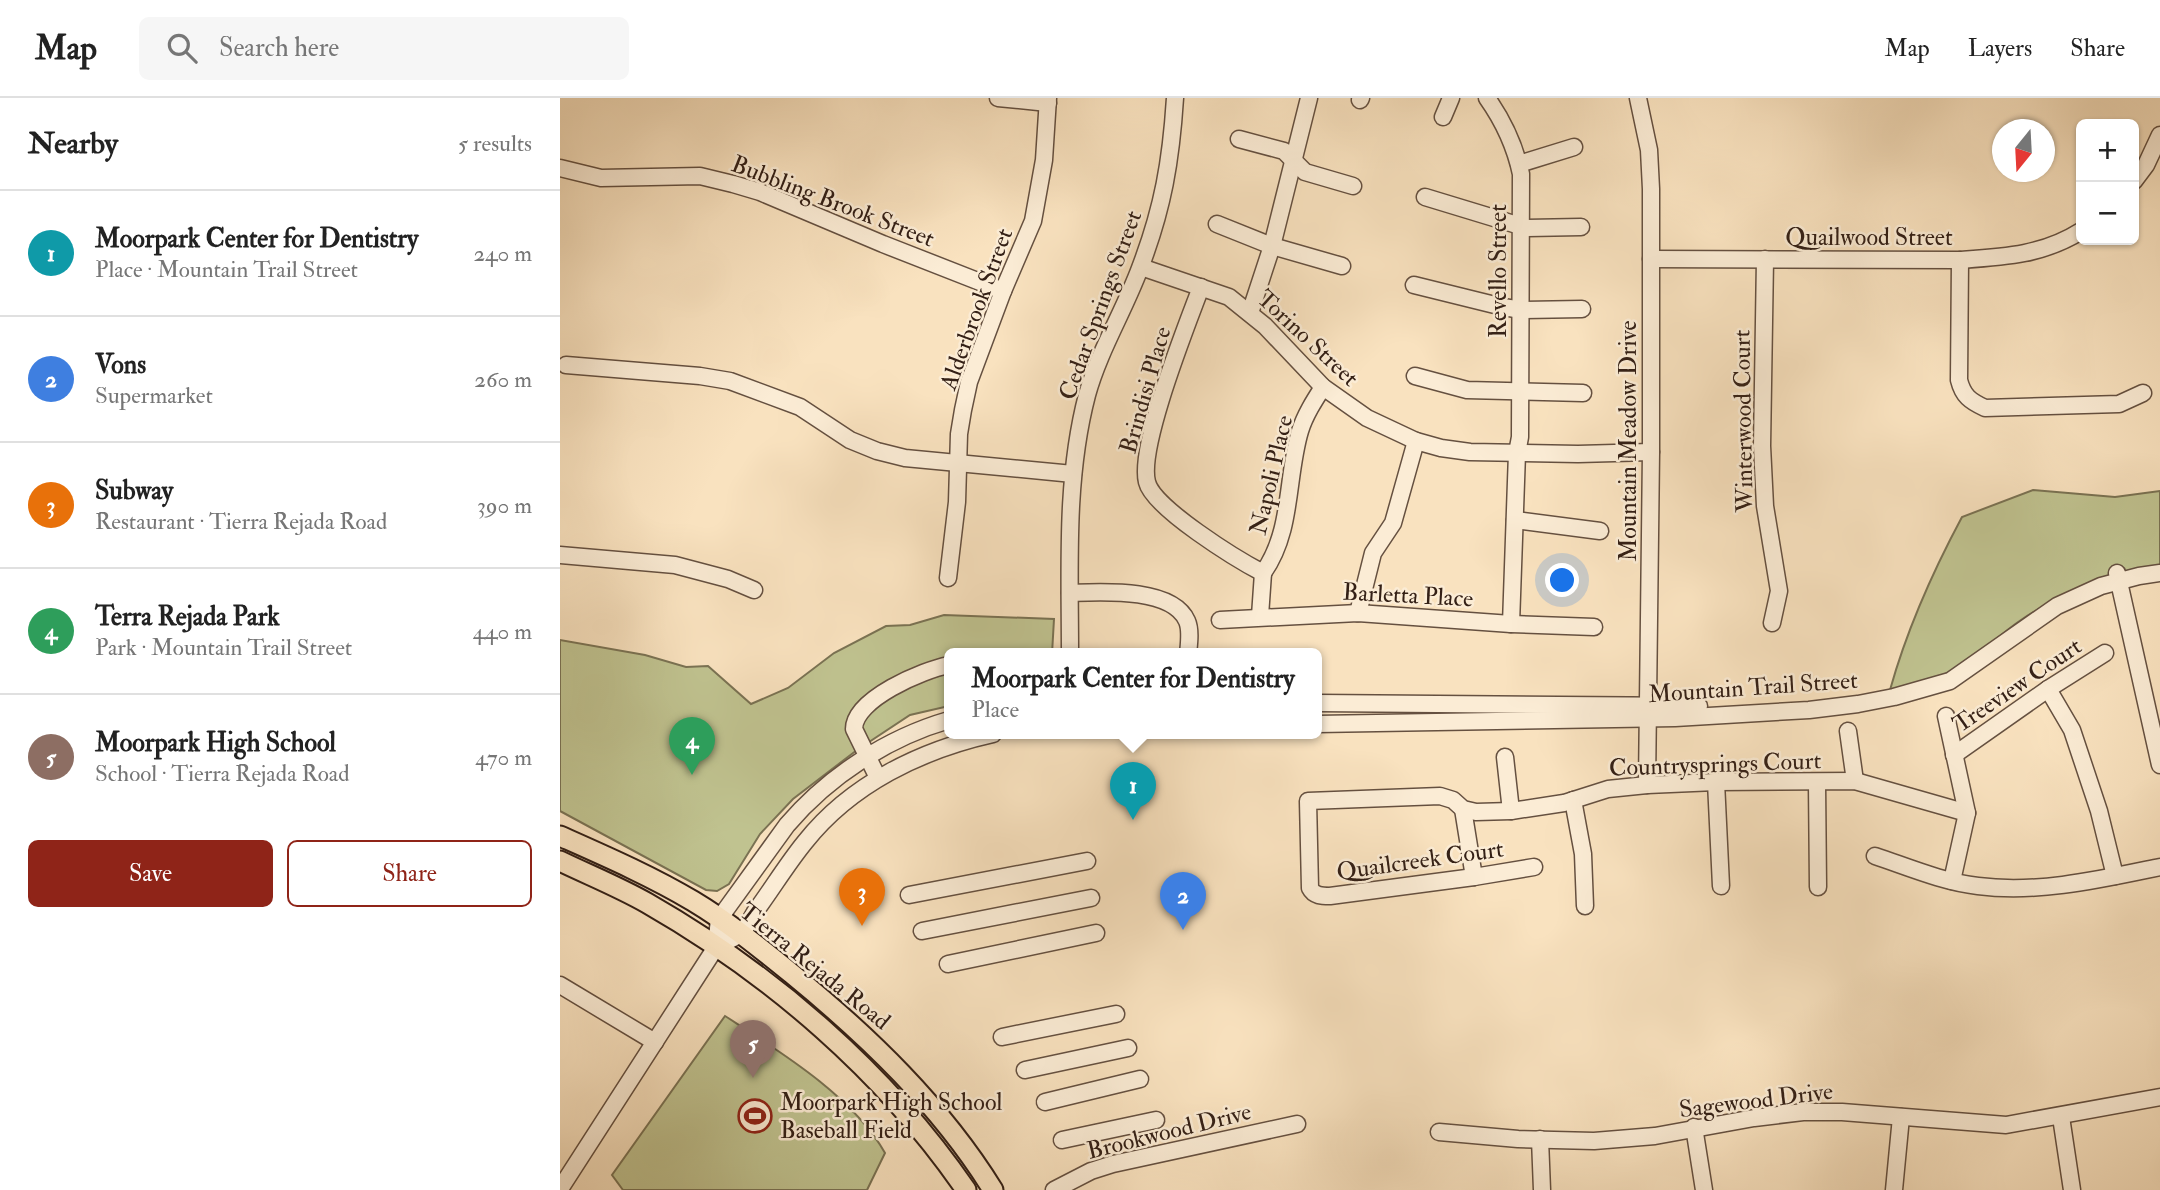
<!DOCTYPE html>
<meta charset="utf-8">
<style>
body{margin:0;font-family:"IM FELL Double Pica",serif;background:#f6f6f6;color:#222}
.controls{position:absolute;right:21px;top:21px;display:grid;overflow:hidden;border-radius:10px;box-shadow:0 2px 5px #0004}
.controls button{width:63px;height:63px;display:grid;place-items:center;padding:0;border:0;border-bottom:2px solid #e0e0e0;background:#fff;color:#222;font:35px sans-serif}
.compass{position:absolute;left:1432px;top:21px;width:63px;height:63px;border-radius:50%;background:#fff;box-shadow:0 2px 5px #0004;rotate:198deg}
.you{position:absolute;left:1003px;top:483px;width:24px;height:24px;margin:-18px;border:5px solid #fff;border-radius:50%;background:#1a73e8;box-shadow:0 0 0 10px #1a73e833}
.badge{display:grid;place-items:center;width:46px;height:46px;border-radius:50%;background:#8f2418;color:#fff;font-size:23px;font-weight:700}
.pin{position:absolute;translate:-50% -58px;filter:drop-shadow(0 2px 4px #0008)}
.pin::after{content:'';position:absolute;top:37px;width:24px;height:21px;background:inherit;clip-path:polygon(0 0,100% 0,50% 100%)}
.popup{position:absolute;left:384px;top:550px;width:378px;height:91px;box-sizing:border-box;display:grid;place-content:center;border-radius:10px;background:#fff;filter:drop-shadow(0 2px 5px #0005);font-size:23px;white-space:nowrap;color:#767676}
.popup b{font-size:26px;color:#222}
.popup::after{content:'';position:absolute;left:50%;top:100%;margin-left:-14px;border:14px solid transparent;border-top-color:#fff}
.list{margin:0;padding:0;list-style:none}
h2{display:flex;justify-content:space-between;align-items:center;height:91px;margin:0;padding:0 28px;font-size:30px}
h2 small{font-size:23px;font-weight:400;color:#767676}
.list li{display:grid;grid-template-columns:46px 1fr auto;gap:21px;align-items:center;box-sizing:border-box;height:126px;padding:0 28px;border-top:2px solid #e0e0e0}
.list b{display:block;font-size:26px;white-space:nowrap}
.list p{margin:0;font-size:23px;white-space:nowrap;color:#767676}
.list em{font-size:23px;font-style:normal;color:#767676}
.actions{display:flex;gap:14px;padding:21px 28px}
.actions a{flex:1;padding:16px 0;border:2px solid #8f2418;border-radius:10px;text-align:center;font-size:24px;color:#8f2418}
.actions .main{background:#8f2418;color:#fff}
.icon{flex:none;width:38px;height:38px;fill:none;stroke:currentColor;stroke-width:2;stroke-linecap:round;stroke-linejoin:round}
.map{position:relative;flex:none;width:1600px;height:1092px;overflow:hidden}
header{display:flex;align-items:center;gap:42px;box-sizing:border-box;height:98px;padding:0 35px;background:#fff;border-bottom:2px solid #e0e0e0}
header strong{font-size:33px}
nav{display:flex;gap:38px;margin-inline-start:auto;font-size:24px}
.search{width:490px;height:63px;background:#f6f6f6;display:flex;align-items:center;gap:18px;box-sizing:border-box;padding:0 24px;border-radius:10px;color:#767676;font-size:26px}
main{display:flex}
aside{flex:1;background:#fff}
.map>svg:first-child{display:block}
.green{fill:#c0c390;stroke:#7a7253;stroke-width:2}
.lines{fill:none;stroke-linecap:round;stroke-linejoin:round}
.minor-casing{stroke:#655040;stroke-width:19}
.major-casing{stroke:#342016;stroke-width:23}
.minor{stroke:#fbecd5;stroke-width:16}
.major{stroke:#f9e2bf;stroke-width:19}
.labels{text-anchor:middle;stroke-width:5;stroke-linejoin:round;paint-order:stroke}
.street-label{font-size:24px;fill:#342016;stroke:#fbecd5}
.poi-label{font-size:24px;fill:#342016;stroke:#fbecd5;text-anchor:start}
</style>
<header>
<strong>Map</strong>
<div class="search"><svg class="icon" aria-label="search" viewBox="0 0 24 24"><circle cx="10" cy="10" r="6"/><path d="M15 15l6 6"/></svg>Search here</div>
<nav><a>Map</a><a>Layers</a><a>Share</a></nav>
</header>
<main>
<aside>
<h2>Nearby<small>5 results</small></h2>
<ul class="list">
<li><span class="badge" style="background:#0f9aa8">1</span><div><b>Moorpark Center for Dentistry</b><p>Place · Mountain Trail Street</p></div><em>240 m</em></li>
<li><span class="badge" style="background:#3f7fe0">2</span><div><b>Vons</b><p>Supermarket</p></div><em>260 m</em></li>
<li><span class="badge" style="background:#e8710a">3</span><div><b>Subway</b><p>Restaurant · Tierra Rejada Road</p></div><em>390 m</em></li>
<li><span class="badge" style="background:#2e9e5b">4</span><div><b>Terra Rejada Park</b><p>Park · Mountain Trail Street</p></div><em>440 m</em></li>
<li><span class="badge" style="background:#8d6e63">5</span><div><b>Moorpark High School</b><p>School · Tierra Rejada Road</p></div><em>470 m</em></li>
</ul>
<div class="actions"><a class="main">Save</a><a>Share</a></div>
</aside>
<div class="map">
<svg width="1600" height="1092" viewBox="0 0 1600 1092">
<rect width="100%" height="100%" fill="#f9e2bf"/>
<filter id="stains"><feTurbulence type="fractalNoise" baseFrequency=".00286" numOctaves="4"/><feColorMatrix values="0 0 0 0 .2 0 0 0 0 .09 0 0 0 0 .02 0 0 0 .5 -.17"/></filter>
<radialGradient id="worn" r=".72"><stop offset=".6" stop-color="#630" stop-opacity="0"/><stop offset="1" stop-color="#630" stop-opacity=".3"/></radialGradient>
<g class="green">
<path d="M1473 392 1555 399 1600 393V467C1556 473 1498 497 1461 522 1440 536 1422 555 1401 568 1379 581 1354 586 1330 592 1347 531 1372 475 1402 419Z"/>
<polygon points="384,517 494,521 492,556 389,556 389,608 350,617 297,652 233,701 200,736 169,786 157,793 146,792 0,713 0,542 85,557 126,569 148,568 191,606 228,590 274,555 326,528 350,527"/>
<path d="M165 918C219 953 293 998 325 1055L307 1092H63L52 1077Z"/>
</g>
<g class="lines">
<defs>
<g id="minor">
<polyline points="438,0 488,5"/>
<path d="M927 0C944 24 955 48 961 76L960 339 957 355 951 526"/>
<polyline points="1078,0 1089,52 1091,91 1091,354 1087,687"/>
<polyline points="800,2 801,0"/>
<polyline points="883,19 891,0"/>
<polyline points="679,41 724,53 745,74 793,88"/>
<polyline points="959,66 1014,49"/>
<polyline points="0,70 41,80 140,78 173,86 200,94 323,146 443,193"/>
<polyline points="1574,83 1586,67 1600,37"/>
<polyline points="865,99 967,130 1021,129"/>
<polyline points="657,126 712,148 782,168"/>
<path d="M1091 161 1400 162C1444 159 1483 157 1521 133"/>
<polyline points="1205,161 1202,348 1205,408 1219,493 1212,525"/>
<path d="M1400 162 1399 282C1403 298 1410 303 1425 310L1559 306 1583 295"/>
<polyline points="581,169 669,199 705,228 763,289 807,320 856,343 881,350 910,354 1018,356 1091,354"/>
<polyline points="854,187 943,209 962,212 1022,211"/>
<path d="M641 189C627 227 578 348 587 384 593 410 678 462 703 475"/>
<polyline points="690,215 712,148 749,0"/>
<polyline points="6,267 140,278 170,283 240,309 290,342 317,353 345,360 513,376"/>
<polyline points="855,278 907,292 1023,295"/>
<polyline points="955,422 1040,433"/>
<polyline points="0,457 115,467 168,481 194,492"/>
<path d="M703 475C733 433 726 380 740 333 745 317 754 303 763 289"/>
<polyline points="1557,475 1600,667"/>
<polyline points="388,480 397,404 399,336 403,312 409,284 443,193 473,123 484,62 488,0"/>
<path d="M510 495C540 494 612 489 627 523 631 532 629 546 628 556"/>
<polyline points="798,515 813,455 833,425 856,343"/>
<polyline points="700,518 703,475"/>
<polyline points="660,522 798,515 951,526 1034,529"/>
<path d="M510 556C510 470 505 381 527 297 539 253 564 213 580 170 603 110 611 63 615 0"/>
<polyline points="1488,591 1512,632 1539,713 1555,778"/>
<polyline points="757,605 1139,608"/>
<polyline points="1386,618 1407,715 1392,783"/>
<polyline points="757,626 1115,620 1249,612 1298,606 1334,599 1390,583 1497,508 1541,488 1579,478 1600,475"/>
<polyline points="1288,633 1295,683"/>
<polyline points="1394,657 1488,591 1545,555"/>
<polyline points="945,659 951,713"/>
<path d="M318 680 294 631C294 601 363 572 389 567"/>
<polyline points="1156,684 1161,788"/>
<polyline points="1257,685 1258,789"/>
<polyline points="1013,702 1023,756 1025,808"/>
<polyline points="903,711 914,779"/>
<path d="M1315 758C1348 769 1383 784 1418 788 1478 796 1542 781 1600 769"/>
<path d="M974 769 914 779 770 798C762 798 754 798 750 790L748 703 880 698 893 702 903 711 916 714 951 713 1004 705 1048 691 1087 687 1156 684 1295 683 1407 715"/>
<polyline points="349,797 527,763"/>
<polyline points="362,833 531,800"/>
<path d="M156 849C163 845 173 841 180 836 186 831 191 821 195 814 212 791 227 766 245 744 291 686 361 652 433 636"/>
<polyline points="388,866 536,835"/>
<polyline points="0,887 95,944"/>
<polyline points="442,939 556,916"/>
<polyline points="465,972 568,950"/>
<polyline points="485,1004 580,981"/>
<polyline points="1501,1019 1512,1092"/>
<polyline points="1134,1029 1144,1092"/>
<polyline points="879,1034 958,1041 1034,1043 1095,1038 1194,1020 1243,1014 1282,1014 1446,1027 1600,999"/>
<polyline points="980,1041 982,1092"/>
<polyline points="502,1042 596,1022"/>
<path d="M0 1091 156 849 159 821 227 727C269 678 327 640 389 622"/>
<polyline points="494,1092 531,1073 553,1066 737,1026"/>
<polyline points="1334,1092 1341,1019"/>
</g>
<g id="major">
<path d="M0 738C45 758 91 778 133 803 168 824 200 850 232 876 308 938 381 1008 433 1092"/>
<path d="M0 763C29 777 59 789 87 805 211 876 325 974 406 1092"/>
</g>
</defs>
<use href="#minor" class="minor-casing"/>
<use href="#major" class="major-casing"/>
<use href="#minor" class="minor"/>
<use href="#major" class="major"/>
</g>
<defs>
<symbol id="stadium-ring" viewBox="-11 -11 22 22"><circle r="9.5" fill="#fbecd5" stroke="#8f2418" stroke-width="1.5"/><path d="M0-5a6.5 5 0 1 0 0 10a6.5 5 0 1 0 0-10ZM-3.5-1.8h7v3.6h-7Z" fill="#8f2418"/></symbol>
</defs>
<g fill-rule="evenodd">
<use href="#stadium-ring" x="176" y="999" width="38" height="38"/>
</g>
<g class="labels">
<g class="street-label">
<text transform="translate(273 103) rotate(21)" y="8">Bubbling Brook Street</text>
<text x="1309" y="147">Quailwood Street</text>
<text transform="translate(938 173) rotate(-90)" y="8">Revello Street</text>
<text transform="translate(540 207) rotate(-70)" y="8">Cedar Springs Street</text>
<text transform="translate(416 211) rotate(-70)" y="8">Alderbrook Street</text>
<text transform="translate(748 240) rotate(43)" y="8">Torino Street</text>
<text transform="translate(585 292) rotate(-74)" y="8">Brindisi Place</text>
<text transform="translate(1183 323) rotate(-91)" y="8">Winterwood Court</text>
<text transform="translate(1068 343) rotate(-90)" y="8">Mountain Meadow Drive</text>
<text transform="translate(711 377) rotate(-77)" y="8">Napoli Place</text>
<text transform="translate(848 497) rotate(3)" y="8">Barletta Place</text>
<text transform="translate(1457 587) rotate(-34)" y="8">Treeview Court</text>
<text transform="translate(1193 589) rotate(-4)" y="8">Mountain Trail Street</text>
<text transform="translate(1155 666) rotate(-2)" y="8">Countrysprings Court</text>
<text transform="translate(860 762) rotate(-8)" y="8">Quailcreek Court</text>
<text transform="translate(255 868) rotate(39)" y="8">Tierra Rejada Road</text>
<text transform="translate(1196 1002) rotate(-7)" y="8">Sagewood Drive</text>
<text transform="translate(609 1033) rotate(-14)" y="8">Brookwood Drive</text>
</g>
<g class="poi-label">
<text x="220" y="1012">Moorpark High School<tspan x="220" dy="28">Baseball Field</tspan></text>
</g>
</g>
<rect width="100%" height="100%" filter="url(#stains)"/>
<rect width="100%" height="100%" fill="url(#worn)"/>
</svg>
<div class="controls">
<button>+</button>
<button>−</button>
</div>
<svg class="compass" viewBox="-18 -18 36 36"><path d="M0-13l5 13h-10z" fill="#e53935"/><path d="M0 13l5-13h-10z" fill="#767676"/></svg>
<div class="you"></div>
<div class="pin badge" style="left:573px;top:722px;background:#0f9aa8">1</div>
<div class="popup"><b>Moorpark Center for Dentistry</b>Place</div>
<div class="pin badge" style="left:623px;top:832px;background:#3f7fe0">2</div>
<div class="pin badge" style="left:302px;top:828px;background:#e8710a">3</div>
<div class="pin badge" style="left:132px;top:677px;background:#2e9e5b">4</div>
<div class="pin badge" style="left:193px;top:980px;background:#8d6e63">5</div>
</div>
</main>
